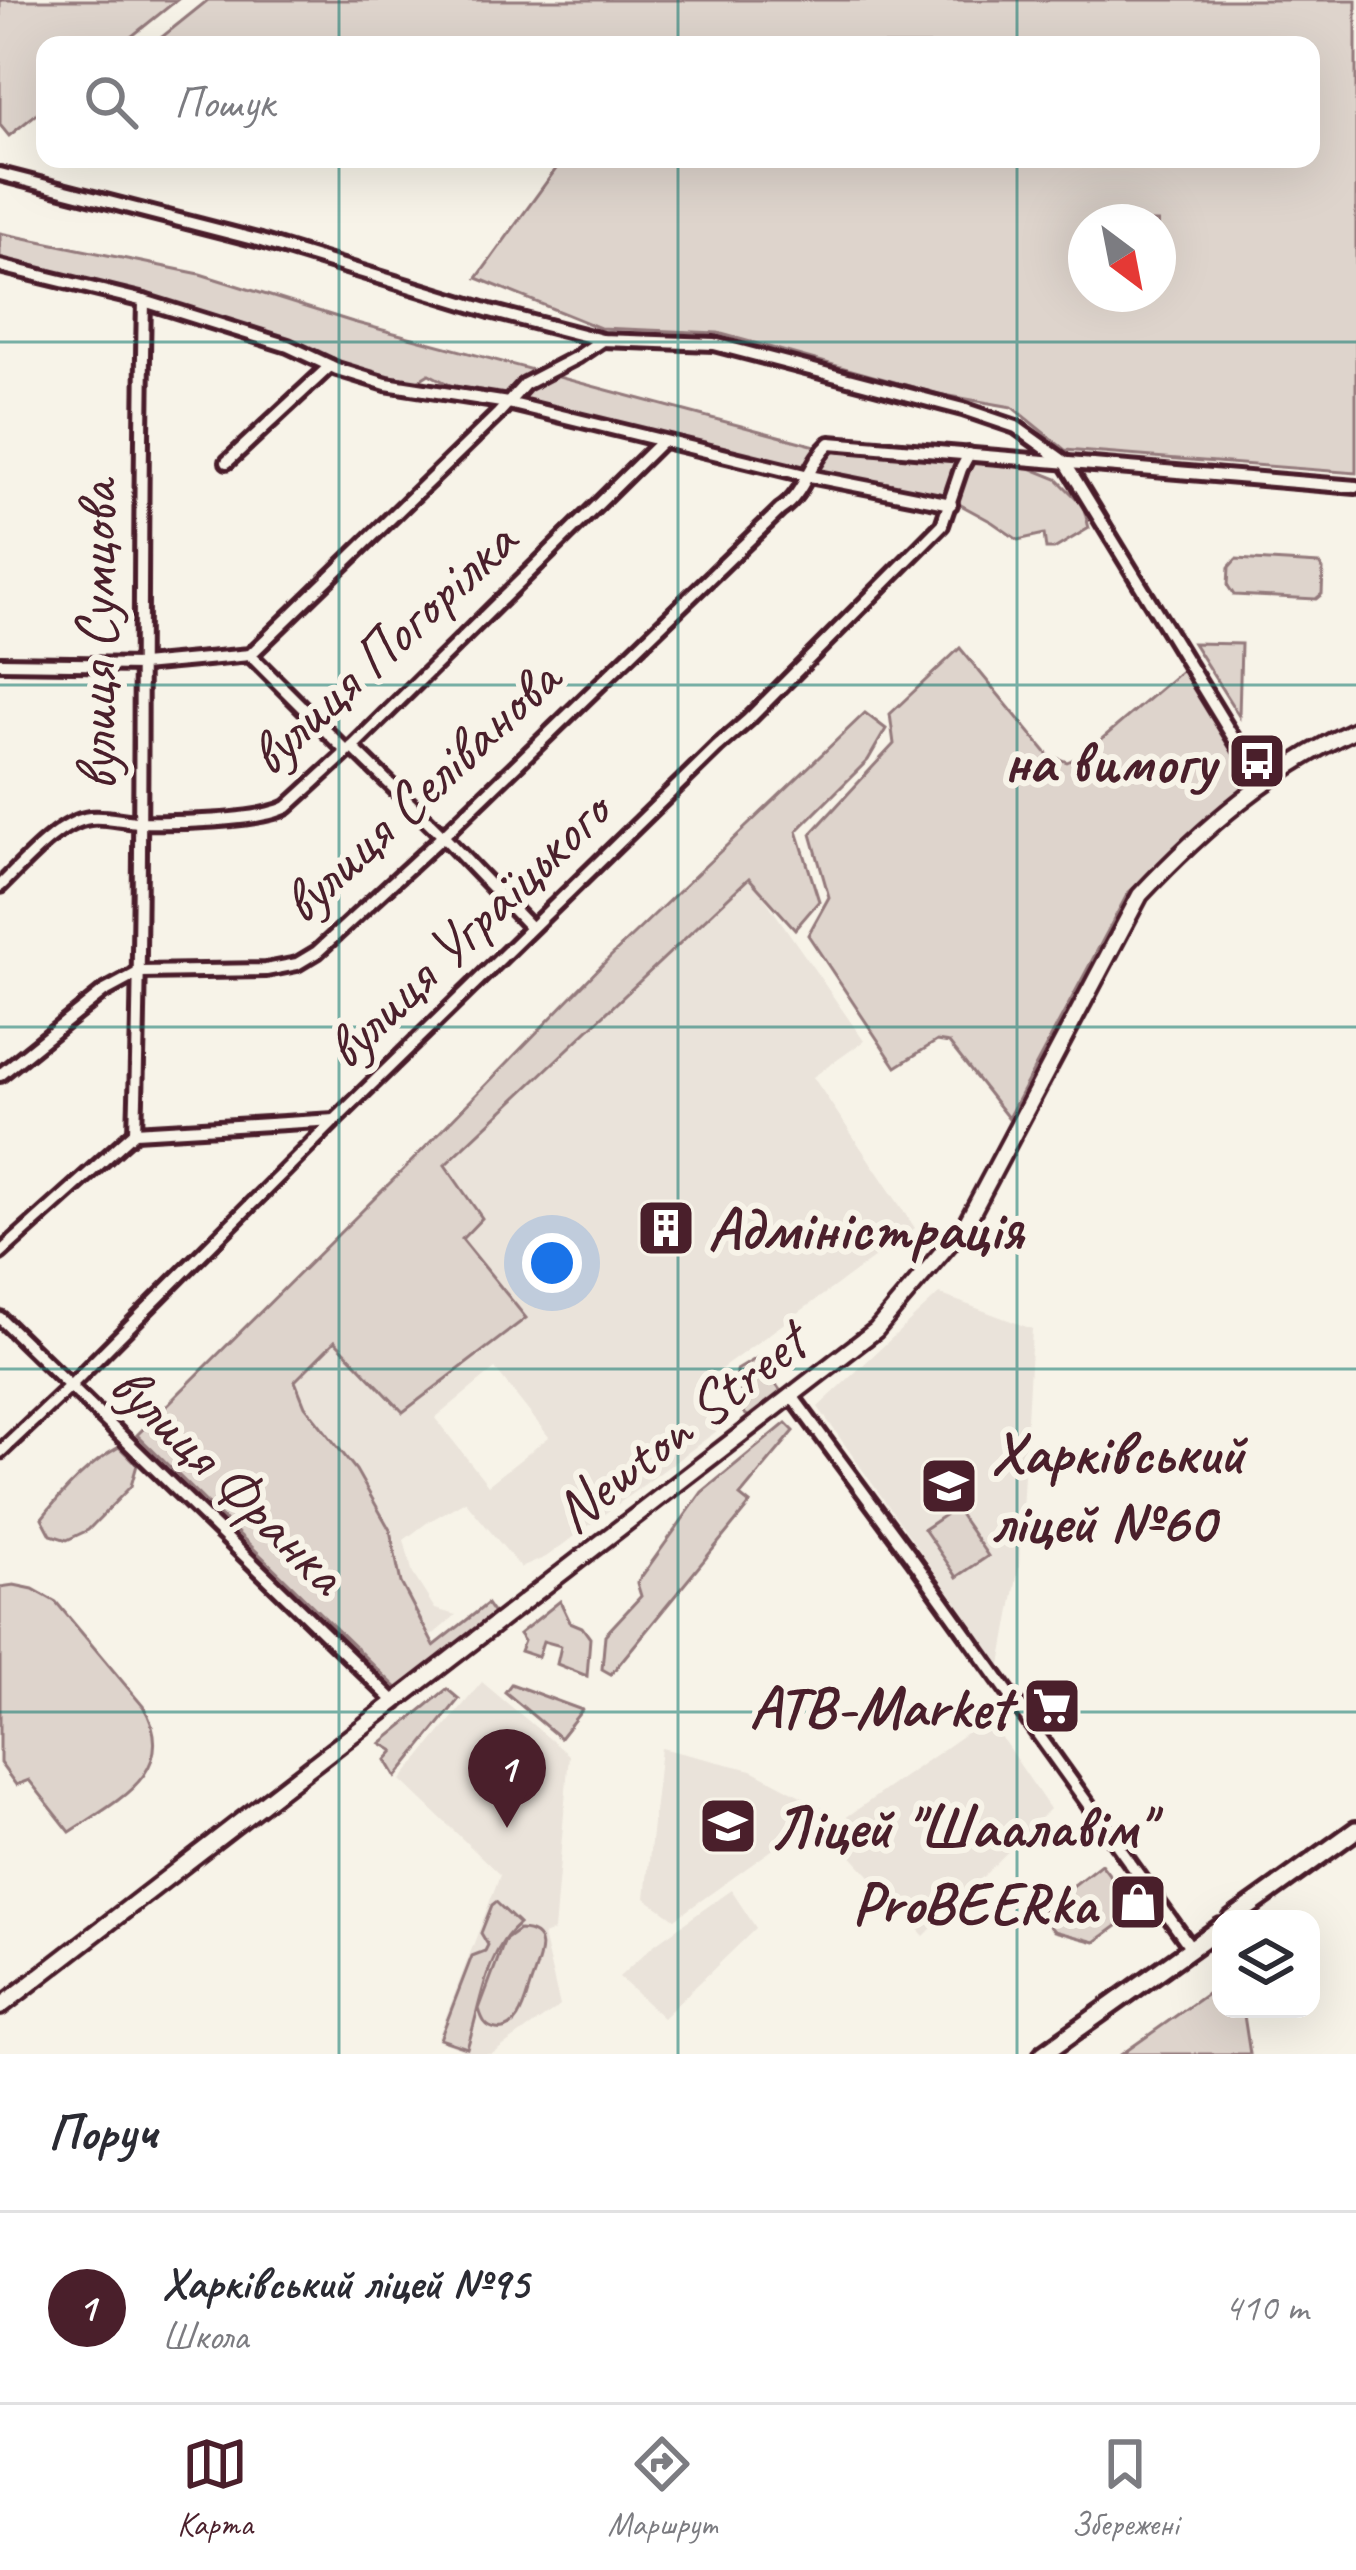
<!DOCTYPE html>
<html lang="uk">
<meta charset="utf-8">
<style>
body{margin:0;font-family:Caveat,sans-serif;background:#f7f7f7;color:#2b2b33}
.controls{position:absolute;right:36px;bottom:36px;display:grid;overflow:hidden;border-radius:24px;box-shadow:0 12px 48px #0002}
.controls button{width:108px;height:108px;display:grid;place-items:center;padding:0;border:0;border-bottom:3px solid #e1e1e2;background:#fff;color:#2b2b33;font:60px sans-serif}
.compass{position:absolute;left:1068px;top:204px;width:108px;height:108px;border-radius:50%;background:#fff;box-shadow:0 12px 48px #0002;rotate:148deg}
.you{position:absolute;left:552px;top:1263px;width:42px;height:42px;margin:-30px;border:9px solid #fff;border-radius:50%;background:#1a73e8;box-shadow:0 0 0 18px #1a73e833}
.badge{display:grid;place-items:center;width:78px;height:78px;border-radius:50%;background:#4a1f2b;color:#fff;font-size:39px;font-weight:700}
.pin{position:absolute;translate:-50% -99px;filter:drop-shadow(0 3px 6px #0008)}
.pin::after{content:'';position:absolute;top:63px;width:42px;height:36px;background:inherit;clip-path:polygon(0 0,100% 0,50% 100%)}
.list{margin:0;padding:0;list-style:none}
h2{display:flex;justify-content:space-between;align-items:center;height:156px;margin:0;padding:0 48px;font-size:51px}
h2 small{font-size:39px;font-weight:400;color:#7c7c81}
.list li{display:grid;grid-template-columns:78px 1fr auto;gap:36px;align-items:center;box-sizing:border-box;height:192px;padding:0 48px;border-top:3px solid #e1e1e2}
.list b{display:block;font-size:45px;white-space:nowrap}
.list p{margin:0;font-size:39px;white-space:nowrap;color:#7c7c81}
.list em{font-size:39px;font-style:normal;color:#7c7c81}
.icon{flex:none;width:66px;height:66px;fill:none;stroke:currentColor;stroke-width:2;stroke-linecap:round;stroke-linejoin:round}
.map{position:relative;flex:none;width:1356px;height:2054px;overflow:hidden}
.search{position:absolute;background:#fff;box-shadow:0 12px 48px #0002;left:36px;right:36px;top:36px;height:132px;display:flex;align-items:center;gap:30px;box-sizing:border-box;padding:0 42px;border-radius:24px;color:#7c7c81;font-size:45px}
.sheet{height:348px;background:#fff}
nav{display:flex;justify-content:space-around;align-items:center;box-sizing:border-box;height:168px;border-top:3px solid #e1e1e2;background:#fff;font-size:33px;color:#7c7c81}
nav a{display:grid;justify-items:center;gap:6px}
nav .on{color:#4a1f2b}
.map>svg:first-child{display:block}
.built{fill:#eae3da;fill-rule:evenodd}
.green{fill:#ded4cc;stroke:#947a7c;stroke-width:3;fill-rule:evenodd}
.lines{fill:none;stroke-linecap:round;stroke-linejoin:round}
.street-casing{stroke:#4a1f2b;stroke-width:20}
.secondary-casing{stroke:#4a1f2b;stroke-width:22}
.primary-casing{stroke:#4a1f2b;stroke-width:24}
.street{stroke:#f7f3e8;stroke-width:10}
.secondary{stroke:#f7f3e8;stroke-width:14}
.primary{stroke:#f7f3e8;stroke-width:15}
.grid{fill:none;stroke:#0f766e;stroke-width:3;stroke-opacity:0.55}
.labels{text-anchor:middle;stroke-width:12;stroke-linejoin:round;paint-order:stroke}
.street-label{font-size:60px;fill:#4a1f2b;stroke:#f7f3e8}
.poi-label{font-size:60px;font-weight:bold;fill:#4a1f2b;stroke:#f7f3e8;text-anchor:end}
</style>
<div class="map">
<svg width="1356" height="2054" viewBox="0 0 1356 2054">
<rect width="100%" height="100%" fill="#f7f3e8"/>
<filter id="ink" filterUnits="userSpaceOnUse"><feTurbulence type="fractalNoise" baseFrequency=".00833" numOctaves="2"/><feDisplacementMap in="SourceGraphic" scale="24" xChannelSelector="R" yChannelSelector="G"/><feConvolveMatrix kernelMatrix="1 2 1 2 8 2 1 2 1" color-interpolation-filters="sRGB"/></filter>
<g filter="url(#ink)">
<g class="built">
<path d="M750 877 864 1041 813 1077 915 1228 695 1388 721 1428 546 1557 521 1568 465 1501 428 1522 404 1540 413 1574 435 1609 456 1615 429 1638 401 1583 390 1530 356 1470 305 1406 295 1381 334 1340 525 1319 461 1239 481 1218 445 1166ZM495 1369 549 1437 488 1485 435 1418Z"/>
<polygon points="939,1294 1032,1329 1019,1566 1001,1665 818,1407"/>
<polygon points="482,1682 569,1755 554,1931 543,1935 560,2006 492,2054 474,2054 437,2040 500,1875 401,1780"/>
<polygon points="988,1718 1050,1809 924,1936 828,1830"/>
<polygon points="661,1748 752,1770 825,1809 782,1843 675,1919 645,1898"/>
<polygon points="731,1890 756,1928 663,2018 619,1977 655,1944"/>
</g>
<g class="green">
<polygon points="0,0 177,0 121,45 45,45 45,107 9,136 0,125"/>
<path d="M208 0H1356V473L1065 450 1012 407 938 394 718 333 600 328 477 278 556 169 540 159H1311V45H152ZM1086 222H1158V294H1086Z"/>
<polygon points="0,233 200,274 353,322 838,452 1025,466 1057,479 1083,505 1089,528 1054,549 1046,549 1044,534 1018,540 992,522 957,503 869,488 593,420 577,412 450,385 429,374 416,382 343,365 284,340 0,260"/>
<polygon points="1236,559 1319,564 1323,570 1322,594 1316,599 1234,595 1228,586 1229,567"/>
<polygon points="1193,643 1241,644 1239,716"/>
<polygon points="960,648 1048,755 1067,762 1083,755 1186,667 1253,776 1248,786 1128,893 1008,1118 949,1043 937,1041 896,1067 808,935 829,897 811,834 894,744 890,714"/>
<polygon points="865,713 886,729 868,760 797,831 819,901 795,929 749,878 445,1165 482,1218 462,1239 526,1318 403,1412 335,1341 295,1381 305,1406 356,1470 390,1530 401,1583 434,1646 487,1604 494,1614 399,1690 137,1435 407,1166 609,958"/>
<path d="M757 1358 782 1393 750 1417C738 1412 739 1402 741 1391L747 1387 746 1376 737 1375V1370Z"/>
<polygon points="786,1423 794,1431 740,1496 750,1504 611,1674 602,1669 605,1635 641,1596 637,1583 702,1492"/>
<path d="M119 1447 137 1465 131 1486 88 1530 67 1540 51 1535 42 1518C64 1490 88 1464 119 1447Z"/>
<polygon points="955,1508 988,1556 957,1577 924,1529"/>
<path d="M14 1585 33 1589 56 1602 143 1706C182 1771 115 1802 70 1832L29 1780 16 1785 0 1763V1587Z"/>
<polygon points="560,1601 570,1622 582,1627 590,1638 587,1676 557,1664 561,1646 543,1641 538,1657 520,1651 524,1641 519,1634"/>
<polygon points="511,1684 582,1710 560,1738 505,1692"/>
<polygon points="447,1689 459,1699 396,1777 386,1760 394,1751 381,1743"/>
<polygon points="1101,1864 1128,1899 1125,1920 1095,1942 1054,1931 1038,1913"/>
<path d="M496 1902 519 1924C484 1953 481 2007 467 2048L440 2039 472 1956 485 1951 488 1945 481 1933 492 1905Z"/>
<path d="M519 1930C553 1931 539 1960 532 1980 526 1996 520 2034 496 2029 485 2027 482 2019 479 2009L505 1940Z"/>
<polygon points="1221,1984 1221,2009 1243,2009 1250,2054 1122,2054"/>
</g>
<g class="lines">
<defs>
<g id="street">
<polyline points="0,174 261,241 490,311 602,340 714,344 963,409 1016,427 1065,462 1261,783"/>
<polyline points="0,266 144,301 288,346 337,369 386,384 508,403 809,476 951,504"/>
<path d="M144 301C138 578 144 855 135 1132L335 1120"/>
<polyline points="227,462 330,366"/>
<polyline points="250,655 347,752"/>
<polyline points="0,663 142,665 250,655 498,414 525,384 577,357 602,340"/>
<polyline points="352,747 443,836 531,928"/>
<path d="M0 886C22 865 58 822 90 818 104 816 122 821 137 822 171 823 258 822 287 807L347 752 661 442"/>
<path d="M0 1075 103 992 140 972 266 970 297 964 317 952 443 836 780 510C805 494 809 462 830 443L1356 487"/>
<polyline points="0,1253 135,1132"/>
<polyline points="0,1318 396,1703"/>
<polyline points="792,1396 914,1561 1191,1948"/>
<polyline points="0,1452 70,1386 335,1120 717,747 748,720 942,525 961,469 969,454"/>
</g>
<path id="secondary" d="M0 2007 876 1330 966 1224 1140 895C1203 828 1272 768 1356 729"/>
<g id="primary">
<polyline points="1232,1919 1356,1830"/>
<polyline points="1043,2054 1221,1927"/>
</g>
</defs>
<use href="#street" class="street-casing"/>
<use href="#secondary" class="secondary-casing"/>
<use href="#primary" class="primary-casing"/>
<use href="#street" class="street"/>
<use href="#secondary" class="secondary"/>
<use href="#primary" class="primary"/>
</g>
</g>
<path class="grid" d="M339 0V45M678 0V45M1017 0V45M339 159V2054M678 159V2054M1017 159V2054M0 342H1356M0 685H1356M0 1027H1356M0 1369H1356M0 1712H1356"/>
<defs>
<symbol id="bus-square" viewBox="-11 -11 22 22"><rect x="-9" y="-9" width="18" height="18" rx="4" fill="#4a1f2b" stroke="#f7f3e8"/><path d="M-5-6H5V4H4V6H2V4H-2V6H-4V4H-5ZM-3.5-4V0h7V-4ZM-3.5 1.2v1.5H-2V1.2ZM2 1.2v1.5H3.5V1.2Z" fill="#fff"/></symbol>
<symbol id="building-square" viewBox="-11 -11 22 22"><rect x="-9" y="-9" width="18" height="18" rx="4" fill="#4a1f2b" stroke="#f7f3e8"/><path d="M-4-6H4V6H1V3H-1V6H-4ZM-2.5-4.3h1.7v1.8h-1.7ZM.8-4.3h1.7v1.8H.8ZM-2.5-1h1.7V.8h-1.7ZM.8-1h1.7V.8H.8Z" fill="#fff"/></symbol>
<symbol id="school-square" viewBox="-11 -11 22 22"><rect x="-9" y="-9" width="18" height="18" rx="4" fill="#4a1f2b" stroke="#f7f3e8"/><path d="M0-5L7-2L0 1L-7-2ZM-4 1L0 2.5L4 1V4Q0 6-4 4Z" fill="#fff"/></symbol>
<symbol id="supermarket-square" viewBox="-11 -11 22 22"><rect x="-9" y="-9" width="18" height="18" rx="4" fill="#4a1f2b" stroke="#f7f3e8"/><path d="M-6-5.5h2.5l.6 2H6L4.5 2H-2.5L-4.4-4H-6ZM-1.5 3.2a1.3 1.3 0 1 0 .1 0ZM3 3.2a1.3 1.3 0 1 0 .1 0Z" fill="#fff"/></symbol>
<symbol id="shop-square" viewBox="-11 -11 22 22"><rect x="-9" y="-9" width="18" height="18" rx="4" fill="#4a1f2b" stroke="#f7f3e8"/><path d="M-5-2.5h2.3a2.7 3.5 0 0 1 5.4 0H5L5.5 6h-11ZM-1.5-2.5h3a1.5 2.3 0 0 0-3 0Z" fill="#fff"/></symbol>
</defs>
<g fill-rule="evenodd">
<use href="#bus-square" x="1224" y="728" width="66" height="66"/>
<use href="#building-square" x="633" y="1195" width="66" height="66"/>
<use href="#school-square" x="916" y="1453" width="66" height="66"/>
<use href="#supermarket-square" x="1019" y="1673" width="66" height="66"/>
<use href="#school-square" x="695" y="1793" width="66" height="66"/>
<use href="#shop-square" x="1105" y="1869" width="66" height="66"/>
</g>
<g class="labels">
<g class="street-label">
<text transform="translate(95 636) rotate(-90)" y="21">вулиця Сумцова</text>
<text transform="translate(381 647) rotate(-43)" y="21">вулиця Погорілка</text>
<text transform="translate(419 790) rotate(-43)" y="21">вулиця Селіванова</text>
<text transform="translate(466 929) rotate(-44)" y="21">вулиця Уграїцького</text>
<text transform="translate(679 1426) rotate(-38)" y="21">Newton Street</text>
<text transform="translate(229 1478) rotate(44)" y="21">вулиця Франка</text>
</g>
<g class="poi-label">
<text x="1215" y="782">на вимогу</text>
<text x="708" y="1249" text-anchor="start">Адміністрація</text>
<text x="991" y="1473" text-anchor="start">Харківський<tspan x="991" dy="69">ліцей №60</tspan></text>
<text x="1010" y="1727">ATB-Market</text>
<text x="770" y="1847" text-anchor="start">Ліцей "Шаалавім"</text>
<text x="1096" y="1923">ProBEERka</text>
</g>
</g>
</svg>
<div class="controls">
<button><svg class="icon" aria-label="layers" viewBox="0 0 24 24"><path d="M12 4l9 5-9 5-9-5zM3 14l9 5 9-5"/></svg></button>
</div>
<svg class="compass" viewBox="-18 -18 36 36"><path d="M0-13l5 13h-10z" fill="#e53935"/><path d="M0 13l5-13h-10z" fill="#7c7c81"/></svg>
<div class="you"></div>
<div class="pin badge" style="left:507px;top:1828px">1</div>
<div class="search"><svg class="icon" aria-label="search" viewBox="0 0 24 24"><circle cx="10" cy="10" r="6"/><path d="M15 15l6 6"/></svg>Пошук</div>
</div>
<section class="sheet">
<h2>Поруч<small></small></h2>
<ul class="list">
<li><span class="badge">1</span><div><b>Харківський ліцей №95</b><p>Школа</p></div><em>410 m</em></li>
</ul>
</section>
<nav>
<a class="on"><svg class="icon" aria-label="map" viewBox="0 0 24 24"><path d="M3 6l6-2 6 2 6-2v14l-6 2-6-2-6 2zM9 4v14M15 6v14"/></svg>Карта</a>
<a><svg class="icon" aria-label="directions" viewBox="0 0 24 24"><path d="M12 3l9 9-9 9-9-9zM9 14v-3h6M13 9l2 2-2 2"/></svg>Маршрут</a>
<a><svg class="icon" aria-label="saved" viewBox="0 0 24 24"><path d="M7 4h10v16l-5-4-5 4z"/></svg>Збережені</a>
</nav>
